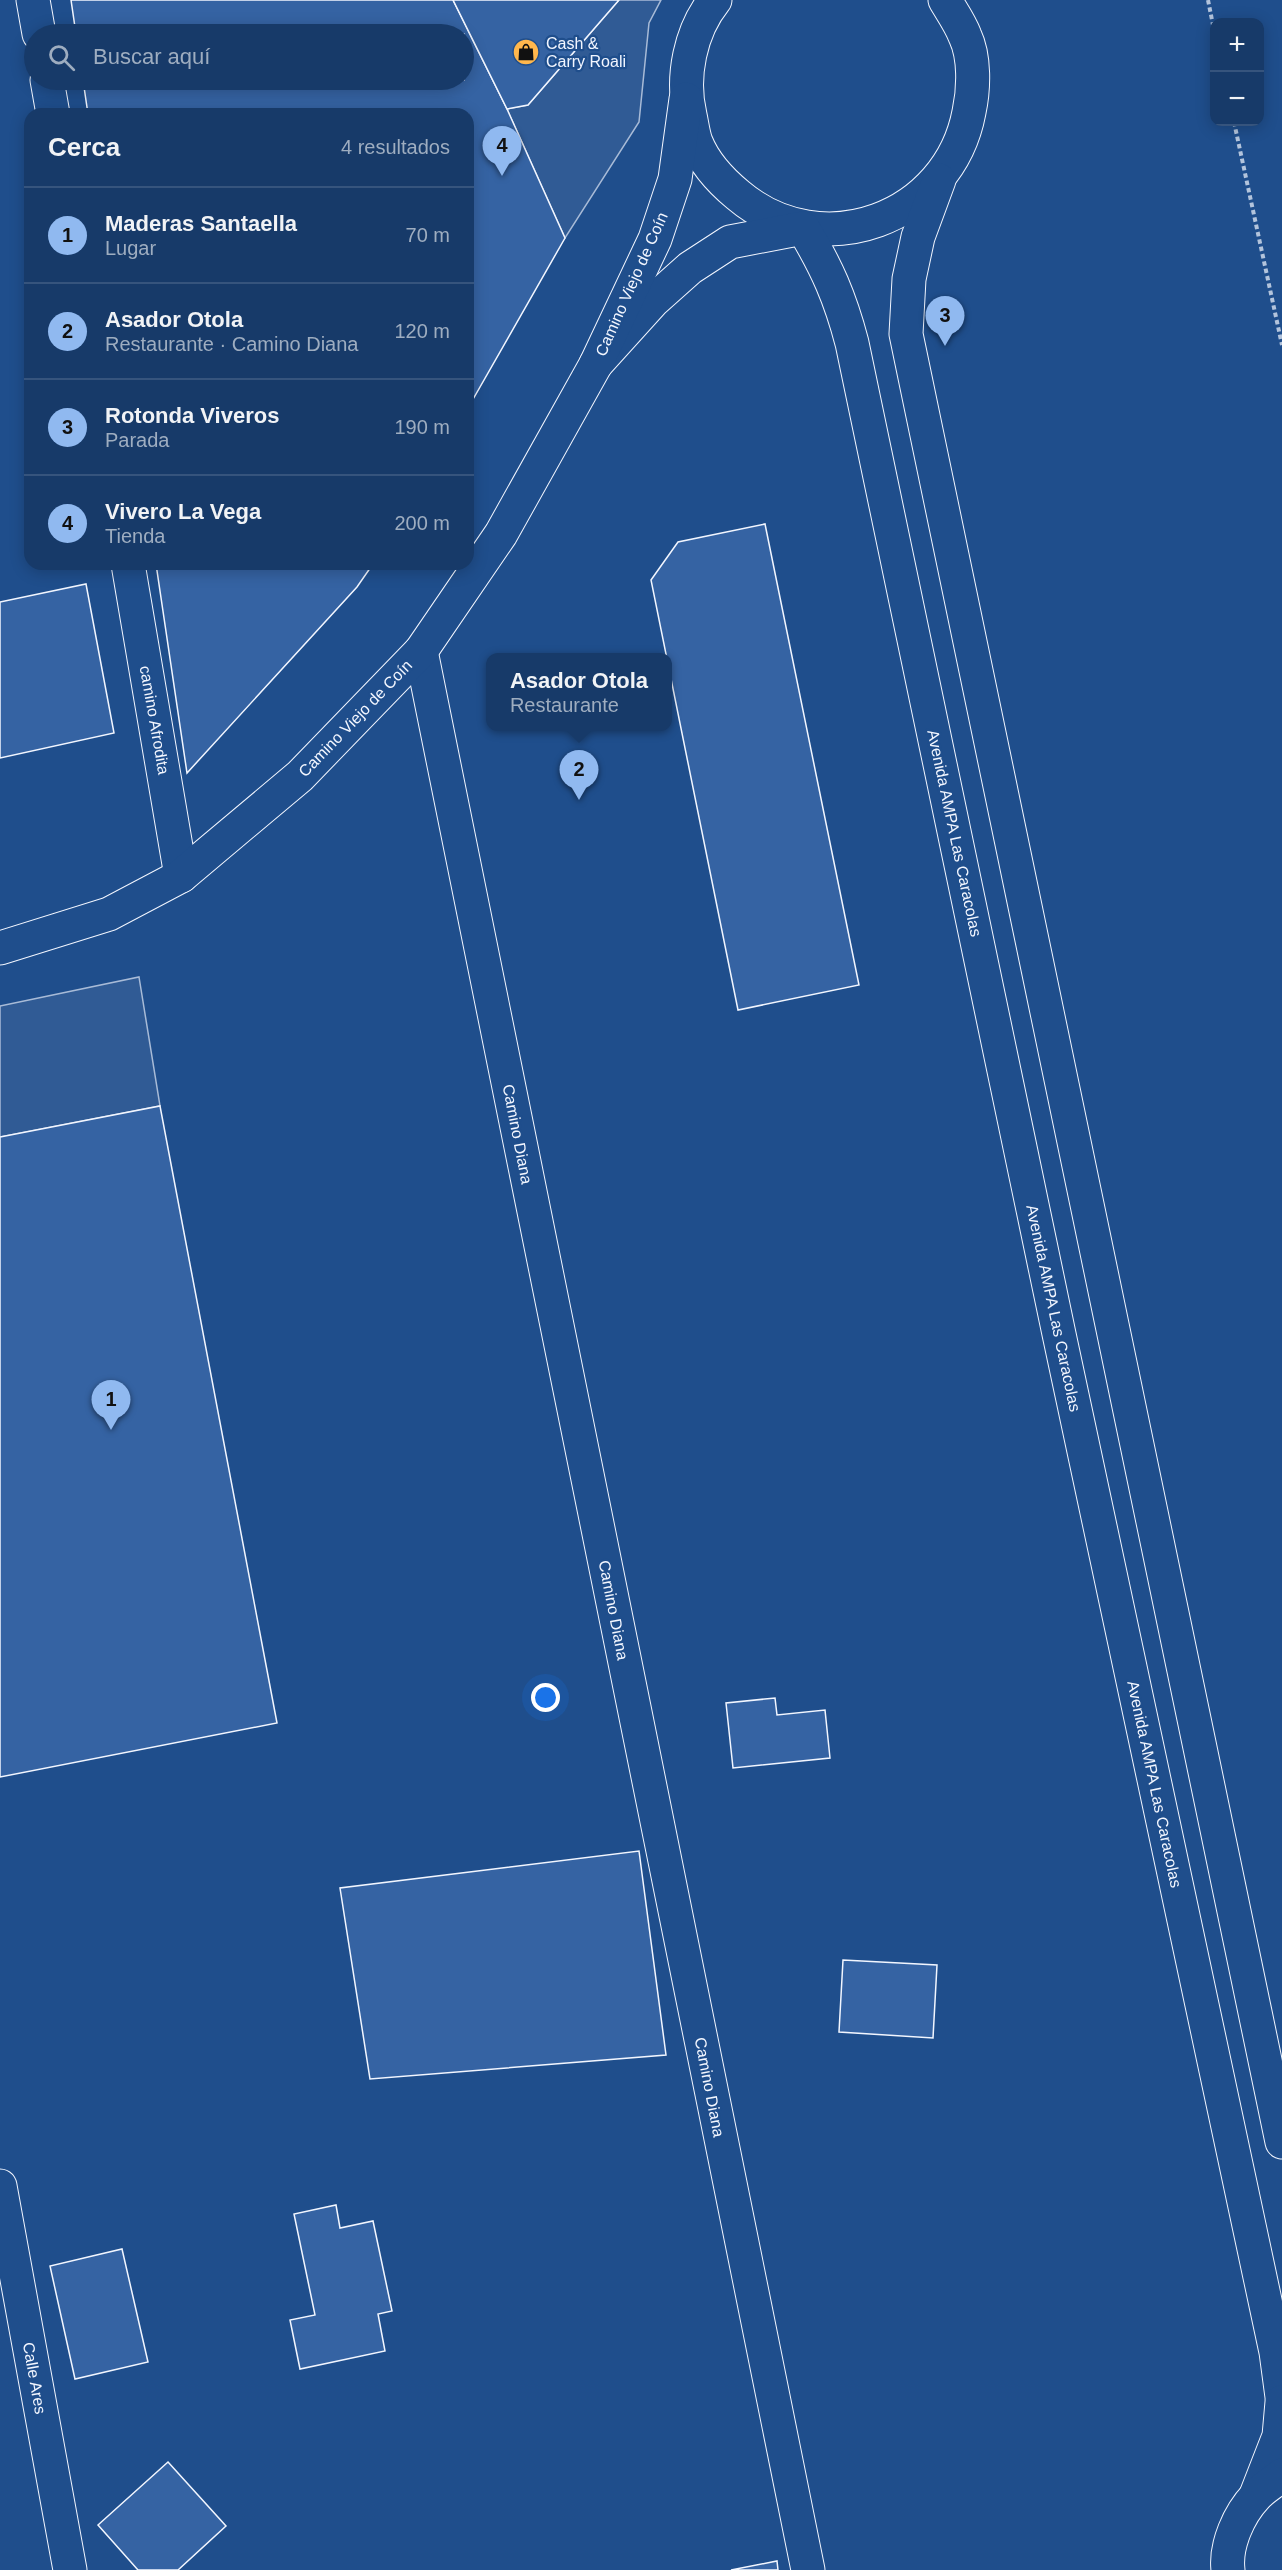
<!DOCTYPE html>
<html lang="es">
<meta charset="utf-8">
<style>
body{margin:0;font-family:Arial,sans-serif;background:#20416f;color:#f1f3f6}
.controls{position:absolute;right:18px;top:18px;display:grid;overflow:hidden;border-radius:12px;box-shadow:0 3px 15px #0003}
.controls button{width:54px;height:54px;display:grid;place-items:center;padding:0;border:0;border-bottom:2px solid #36547d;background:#173a69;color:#f1f3f6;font:30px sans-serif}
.you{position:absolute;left:546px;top:1698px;width:21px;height:21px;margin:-15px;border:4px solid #fff;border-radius:50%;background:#1a73e8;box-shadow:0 0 0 9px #1a73e833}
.badge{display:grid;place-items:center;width:39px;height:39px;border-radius:50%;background:#90b9f0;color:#111;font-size:20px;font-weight:700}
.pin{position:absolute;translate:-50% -50px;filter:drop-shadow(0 2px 3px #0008)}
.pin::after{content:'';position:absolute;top:32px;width:21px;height:18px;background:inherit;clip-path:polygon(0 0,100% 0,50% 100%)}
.popup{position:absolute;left:486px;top:653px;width:186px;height:78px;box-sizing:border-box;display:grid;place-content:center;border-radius:12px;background:#173a69;filter:drop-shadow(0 2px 4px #0005);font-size:20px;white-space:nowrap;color:#9eadc0}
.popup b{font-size:22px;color:#f1f3f6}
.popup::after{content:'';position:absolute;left:50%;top:100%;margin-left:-12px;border:12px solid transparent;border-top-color:#173a69}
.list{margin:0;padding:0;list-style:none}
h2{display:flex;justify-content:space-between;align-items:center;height:78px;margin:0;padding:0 24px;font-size:26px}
h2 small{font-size:20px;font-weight:400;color:#9eadc0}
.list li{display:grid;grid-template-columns:39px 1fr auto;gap:18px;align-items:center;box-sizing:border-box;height:96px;padding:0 24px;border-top:2px solid #36547d}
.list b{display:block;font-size:22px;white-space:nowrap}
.list p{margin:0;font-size:20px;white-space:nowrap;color:#9eadc0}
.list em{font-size:20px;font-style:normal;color:#9eadc0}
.icon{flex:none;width:33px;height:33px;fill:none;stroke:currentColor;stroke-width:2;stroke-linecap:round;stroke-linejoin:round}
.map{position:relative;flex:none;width:1282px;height:2570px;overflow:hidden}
.search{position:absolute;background:#173a69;box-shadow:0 3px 15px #0003;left:24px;top:24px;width:450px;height:66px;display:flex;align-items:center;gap:15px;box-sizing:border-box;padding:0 21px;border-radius:33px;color:#9eadc0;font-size:22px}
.panel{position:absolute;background:#173a69;box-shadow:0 3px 15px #0003;left:24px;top:108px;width:450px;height:462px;border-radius:18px}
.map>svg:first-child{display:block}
.parking{fill:#305b95;stroke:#a8bbd7;stroke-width:1.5}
.building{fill:#3563a3;stroke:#f2f6ff;stroke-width:1.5}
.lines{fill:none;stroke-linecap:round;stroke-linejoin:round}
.minor-casing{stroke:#f2f6ff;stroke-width:35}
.path{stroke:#b3c4dc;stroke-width:4;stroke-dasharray:4.5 3;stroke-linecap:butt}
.minor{stroke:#1f4e8c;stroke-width:33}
.labels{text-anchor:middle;stroke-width:4.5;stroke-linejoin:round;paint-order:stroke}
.poi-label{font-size:16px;fill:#f2f6ff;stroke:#1f4e8c;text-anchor:start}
.street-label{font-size:16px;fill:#f2f6ff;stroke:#1f4e8c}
</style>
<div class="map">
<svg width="1282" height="2570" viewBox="0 0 1282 2570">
<rect width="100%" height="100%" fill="#1f4e8c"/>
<g class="parking">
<polygon points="619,0 661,0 649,23 639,122 565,238 507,109 528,105"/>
<polygon points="139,977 160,1106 0,1137 0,1006"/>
</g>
<g class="building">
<polygon points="71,0 453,0 507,109 565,238 468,408 468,114 88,114 83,80 464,80 464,34 76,34"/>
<polygon points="453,0 619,0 528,105 507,109"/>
<polygon points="765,524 859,985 738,1010 651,580 678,542"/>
<polygon points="156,564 373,564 357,587 187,773"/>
<polygon points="86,584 114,733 0,758 0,602"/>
<polygon points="160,1106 277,1723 0,1777 0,1137"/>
<polygon points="775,1698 777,1715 825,1710 830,1758 733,1768 726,1703"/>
<polygon points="639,1851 666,2055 370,2079 340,1888"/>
<polygon points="843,1960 937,1965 933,2038 839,2032"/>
<polygon points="336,2205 340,2228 373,2221 392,2311 378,2314 385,2351 300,2369 290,2320 315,2315 294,2214"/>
<polygon points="122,2249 148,2362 75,2379 50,2266"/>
<polygon points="168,2462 226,2526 178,2570 138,2570 98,2525"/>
<polygon points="777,2561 778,2570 731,2570"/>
</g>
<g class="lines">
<defs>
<g id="minor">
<polyline points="33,0 39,34"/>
<path d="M715 0C690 31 681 77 690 115 692 124 693 134 696 142 704 162 721 181 738 195 822 266 949 219 969 112 974 89 975 57 965 36 960 23 952 12 945 0"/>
<polyline points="47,80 53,114"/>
<polyline points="939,180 918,237 909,279 906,334 1282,2142"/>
<path d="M596 364 653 301 690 268 730 242 803 228C827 268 840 297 852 343L1059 1334 1276 2352 1282 2397"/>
<polyline points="128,564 181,876"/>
<polyline points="421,651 808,2570"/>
<polyline points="0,948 109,914 181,876 300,776 421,651 501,534 596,364 655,239 675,179 686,99"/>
<polyline points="0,2186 70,2570"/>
<polyline points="1256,2495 1279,2436 1282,2402"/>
<path d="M1228 2570C1225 2545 1239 2514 1256 2496 1263 2488 1274 2482 1282 2475"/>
</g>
</defs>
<use href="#minor" class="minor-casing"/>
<g class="path">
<polyline points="1208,0 1214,30"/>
<polyline points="1234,122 1282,345"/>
</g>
<use href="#minor" class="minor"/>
</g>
<defs>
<symbol id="shop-disc" viewBox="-11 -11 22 22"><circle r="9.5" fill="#ffb74d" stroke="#1f4e8c"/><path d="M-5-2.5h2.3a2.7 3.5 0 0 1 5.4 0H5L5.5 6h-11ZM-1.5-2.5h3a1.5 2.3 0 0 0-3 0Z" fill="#111"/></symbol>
</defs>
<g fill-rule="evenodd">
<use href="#shop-disc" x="511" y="37" width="30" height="30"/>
</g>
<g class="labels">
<g class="poi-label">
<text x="546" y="49">Cash &amp;<tspan x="546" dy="18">Carry Roali</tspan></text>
</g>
<g class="street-label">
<text transform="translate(631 284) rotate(-66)" y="6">Camino Viejo de Coín</text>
<text transform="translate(355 718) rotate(-46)" y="6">Camino Viejo de Coín</text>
<text transform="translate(155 720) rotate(80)" y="6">camino Afrodita</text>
<text transform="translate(955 833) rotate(78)" y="6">Avenida AMPA Las Caracolas</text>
<text transform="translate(518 1134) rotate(79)" y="6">Camino Diana</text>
<text transform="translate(1054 1308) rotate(78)" y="6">Avenida AMPA Las Caracolas</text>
<text transform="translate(614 1610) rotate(79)" y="6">Camino Diana</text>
<text transform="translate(1155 1784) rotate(78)" y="6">Avenida AMPA Las Caracolas</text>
<text transform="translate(710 2087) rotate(79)" y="6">Camino Diana</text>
<text transform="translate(35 2378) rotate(80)" y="6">Calle Ares</text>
</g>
</g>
</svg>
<div class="controls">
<button>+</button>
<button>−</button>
</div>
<div class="you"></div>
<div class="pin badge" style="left:111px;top:1430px">1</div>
<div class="pin badge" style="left:579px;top:800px">2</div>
<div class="popup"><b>Asador Otola</b>Restaurante</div>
<div class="pin badge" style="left:945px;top:346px">3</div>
<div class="pin badge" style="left:502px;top:176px">4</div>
<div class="search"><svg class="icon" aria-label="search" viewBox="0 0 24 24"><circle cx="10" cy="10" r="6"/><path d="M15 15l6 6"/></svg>Buscar aquí</div>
<section class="panel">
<h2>Cerca<small>4 resultados</small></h2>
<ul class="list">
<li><span class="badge">1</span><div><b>Maderas Santaella</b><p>Lugar</p></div><em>70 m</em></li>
<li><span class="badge">2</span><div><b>Asador Otola</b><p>Restaurante · Camino Diana</p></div><em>120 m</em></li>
<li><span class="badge">3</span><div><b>Rotonda Viveros</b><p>Parada</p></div><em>190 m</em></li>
<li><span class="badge">4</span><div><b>Vivero La Vega</b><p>Tienda</p></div><em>200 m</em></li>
</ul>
</section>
</div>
